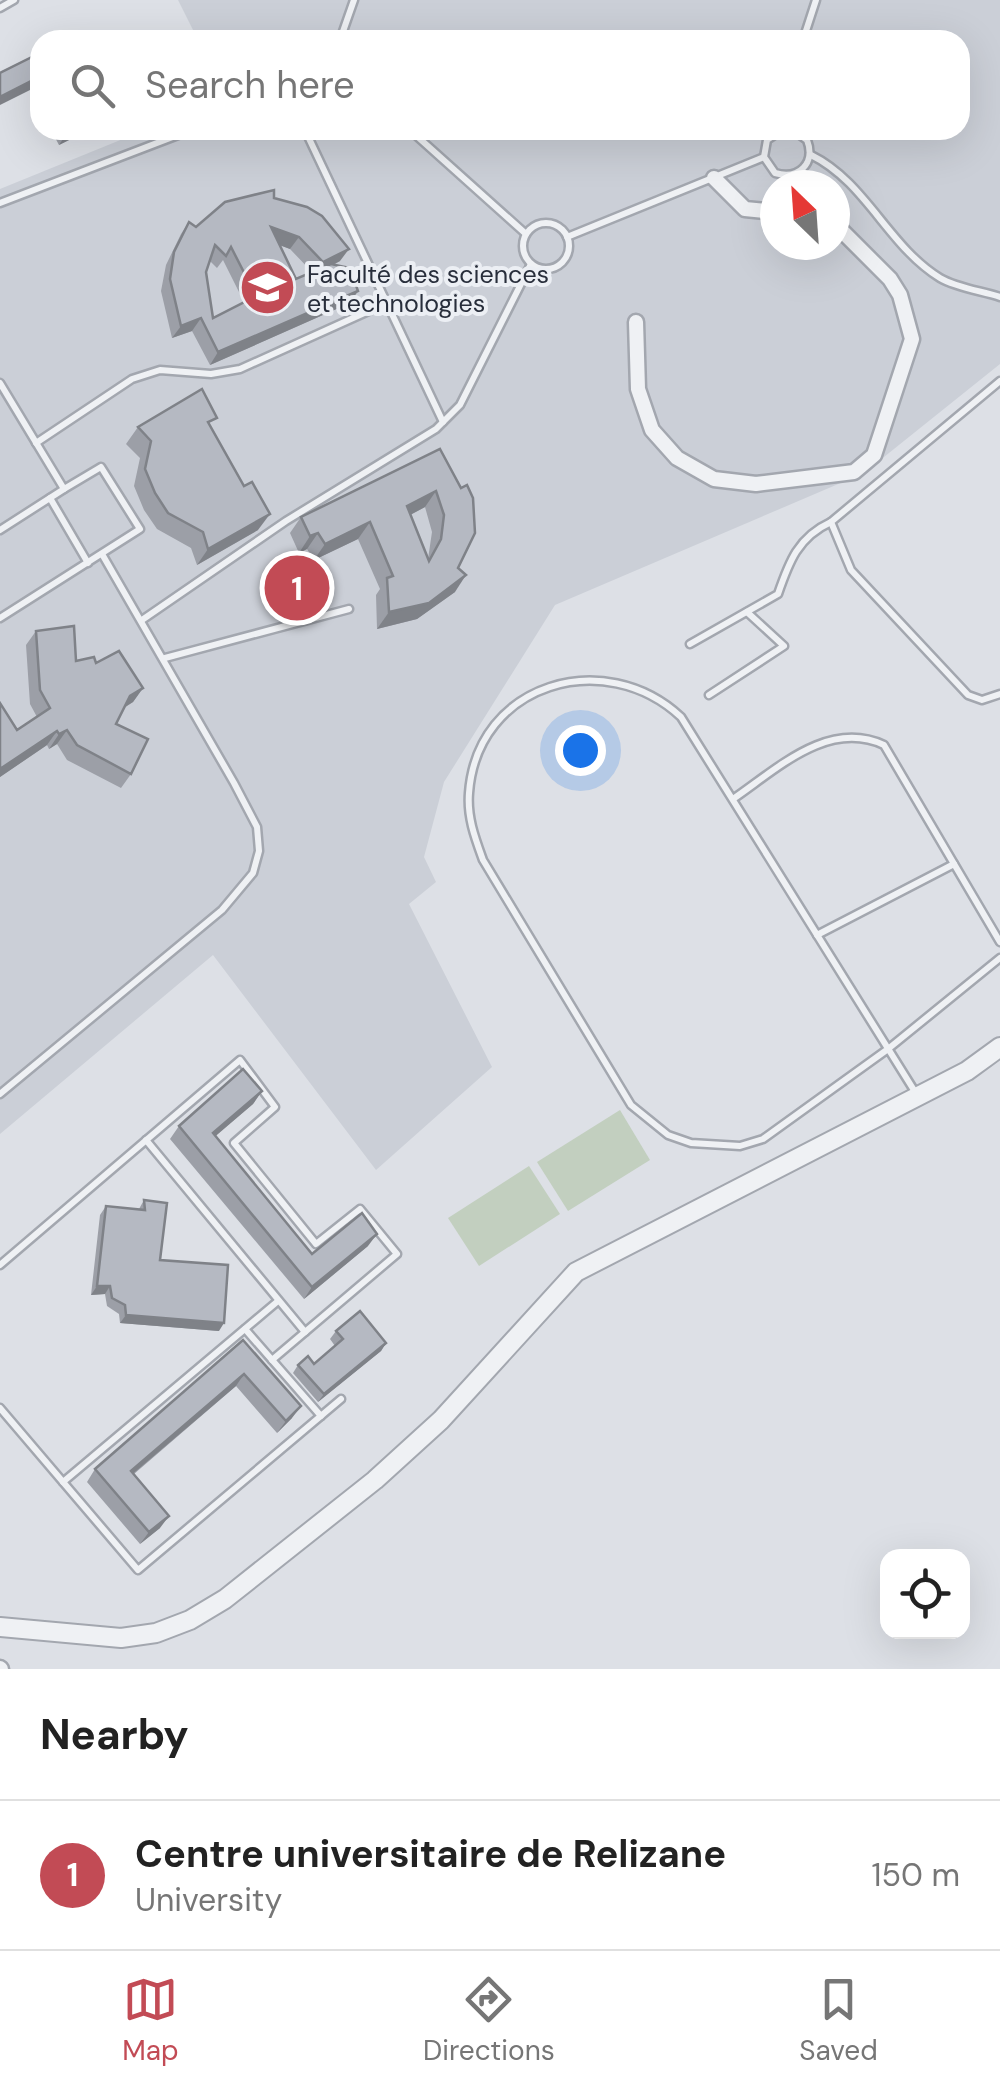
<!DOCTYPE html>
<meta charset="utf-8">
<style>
body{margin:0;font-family:"DM Sans",sans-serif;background:#f2f2f2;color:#222}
.controls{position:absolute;right:30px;bottom:30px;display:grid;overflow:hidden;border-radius:20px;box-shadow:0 10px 40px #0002}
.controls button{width:90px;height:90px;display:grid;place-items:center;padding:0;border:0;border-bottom:2px solid #e0e0e0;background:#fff;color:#222;font:50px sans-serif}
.compass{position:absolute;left:760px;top:170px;width:90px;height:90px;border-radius:50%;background:#fff;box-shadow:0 10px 40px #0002;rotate:335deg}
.you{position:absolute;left:580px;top:750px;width:35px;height:35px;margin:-25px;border:8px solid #fff;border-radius:50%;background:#1a73e8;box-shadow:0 0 0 15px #1a73e833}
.badge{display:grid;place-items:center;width:65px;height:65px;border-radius:50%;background:#c24b55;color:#fff;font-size:32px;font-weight:700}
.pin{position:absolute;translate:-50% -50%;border:5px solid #fff;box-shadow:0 2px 10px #0006}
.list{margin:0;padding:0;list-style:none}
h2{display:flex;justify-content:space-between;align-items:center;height:130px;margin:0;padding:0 40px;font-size:42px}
h2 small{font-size:32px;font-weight:400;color:#767676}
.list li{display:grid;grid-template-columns:65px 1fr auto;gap:30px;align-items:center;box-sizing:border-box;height:150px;padding:0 40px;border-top:2px solid #e0e0e0}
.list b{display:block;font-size:38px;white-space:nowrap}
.list p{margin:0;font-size:32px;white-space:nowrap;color:#767676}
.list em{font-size:32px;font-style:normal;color:#767676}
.icon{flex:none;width:55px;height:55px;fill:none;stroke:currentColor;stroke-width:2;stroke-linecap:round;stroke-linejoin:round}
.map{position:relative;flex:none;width:1000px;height:1669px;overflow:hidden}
.search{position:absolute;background:#fff;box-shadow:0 10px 40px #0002;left:30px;right:30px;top:30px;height:110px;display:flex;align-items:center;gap:25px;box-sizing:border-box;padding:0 35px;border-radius:30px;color:#767676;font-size:38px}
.sheet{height:280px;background:#fff}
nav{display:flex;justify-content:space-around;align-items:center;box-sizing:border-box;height:140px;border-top:2px solid #e0e0e0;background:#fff;font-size:28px;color:#767676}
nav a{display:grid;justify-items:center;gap:5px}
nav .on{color:#c24b55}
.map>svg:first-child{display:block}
.built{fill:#cbcfd7;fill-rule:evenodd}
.green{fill:#c2cfbf}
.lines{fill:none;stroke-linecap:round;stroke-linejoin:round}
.service-casing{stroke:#a3a7af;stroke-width:11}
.minor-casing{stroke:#a3a7af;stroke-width:19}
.tertiary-casing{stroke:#a3a7af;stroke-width:22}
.service{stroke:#eff1f4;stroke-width:6}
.minor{stroke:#eff1f4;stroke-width:14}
.tertiary{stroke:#eff1f4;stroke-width:18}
.wall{fill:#9c9fa7;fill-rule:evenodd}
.shaded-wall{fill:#7f8288}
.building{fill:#b5b9c2;stroke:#7f8288;stroke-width:2.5;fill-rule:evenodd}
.labels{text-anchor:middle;stroke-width:8;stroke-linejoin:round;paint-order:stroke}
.poi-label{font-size:25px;fill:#282e3b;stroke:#eceff4;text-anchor:start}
</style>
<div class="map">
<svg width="1000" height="1669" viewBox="0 0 1000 1669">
<rect width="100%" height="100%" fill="#dde0e6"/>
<path class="built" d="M178 0H1000V364L864 473 555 605 444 782 424 857 436 882 409 904 492 1067 376 1170 213 955 0 1134V189L145 130H960V40H198ZM775 185H835V245H775Z"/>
<g class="green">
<polygon points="620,1110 650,1160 568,1211 537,1162"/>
<polygon points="529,1166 560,1214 479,1266 448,1218"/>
</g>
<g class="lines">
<defs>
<g id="service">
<polyline points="0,8 14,0"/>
<polyline points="340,40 354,0"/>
<polyline points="803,40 816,0"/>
<polyline points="305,130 443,422"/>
<polyline points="410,130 526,234"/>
<path d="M782 130 767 140 764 157 775 173C799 180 816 163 807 140L793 130"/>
<path d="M811 155C866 182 888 246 940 278 957 288 982 291 1000 297"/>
<polyline points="0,203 191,130"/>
<circle cx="546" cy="246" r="23"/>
<polyline points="567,237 764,157"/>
<polyline points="1000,381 831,522 851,570 968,695 982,700 1000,694"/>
<polyline points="0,383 64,489 0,530"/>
<polyline points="36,443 132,379 160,370 211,374 240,369 382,305"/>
<polyline points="50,498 88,563"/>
<polyline points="0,618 140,529 101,467 64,489"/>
<polyline points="142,620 286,521 436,429 460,405 531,264"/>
<path d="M690 644 778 594C789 562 798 537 831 522"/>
<polyline points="165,658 349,609"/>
<polyline points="709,695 784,646 747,612"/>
<path d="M733 799C777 769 828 719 884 745L1000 942"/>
<polyline points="817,935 954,864"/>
<polyline points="0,1094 222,910 253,873 259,851 257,827 234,783 102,554"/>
<path d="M917 1095C838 969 759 843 681 717 605 646 477 683 469 793 467 817 475 838 483 860L631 1105 668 1135 691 1143 740 1146 763 1139 888 1049 1000 958"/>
<polyline points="146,1140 305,1332"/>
<polyline points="0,1265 240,1060 275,1107 234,1143 316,1244 360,1209 397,1254 272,1360"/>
<polyline points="245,1329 321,1416"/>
<polyline points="0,1408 138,1570 341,1399"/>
<polyline points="63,1482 278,1301"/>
</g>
<g id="minor">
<polyline points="714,178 745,209 775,212"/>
<polyline points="636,322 638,389 652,430 677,458 714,479 756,484 854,472 874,455 912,339 900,295 890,279 835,224"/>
<polyline points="0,1668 1,1669"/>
</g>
<polyline id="tertiary" points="0,1627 121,1638 156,1633 190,1620 225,1599 375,1480 441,1420 576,1272 967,1071 1000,1047"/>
</defs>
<use href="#service" class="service-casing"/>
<use href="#minor" class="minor-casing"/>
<use href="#tertiary" class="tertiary-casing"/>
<use href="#service" class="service"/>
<use href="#minor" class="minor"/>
<use href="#tertiary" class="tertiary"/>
</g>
<g class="wall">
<polygon points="40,53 40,109 30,90"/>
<polygon points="51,130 84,130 81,134 59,145"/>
<path d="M274 198 340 261 333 265 350 303 210 365 192 331 172 338 161 291 166 265 181 234 189 222 196 227ZM280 245 290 249 312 272 296 279ZM223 260 244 302 213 318 206 272 210 261 217 268Z"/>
<polygon points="138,427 211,428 258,530 197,565 191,548 157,529 144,510 134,486 140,458 126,444"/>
<path d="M440 449 458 568 455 592 417 619 377 629 376 595 380 589 358 539 314 560 307 549 299 553 290 533 301 517ZM425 507 432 532 428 559 410 515Z"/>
<polygon points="36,631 76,661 96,663 143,688 133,702 124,708 116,724 131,774 121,788 67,760 57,744 49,749 47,745 0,777 0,703 17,730 37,717 30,704 26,645"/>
<polygon points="262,1091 253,1104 215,1136 312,1254 368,1246 304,1299 170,1139 179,1126"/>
<polygon points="144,1200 160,1260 219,1331 120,1323 119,1314 107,1306 105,1294 91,1295 100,1215 106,1206 139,1209"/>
<polygon points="336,1331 386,1343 381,1351 318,1402 293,1373 298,1365 314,1364 335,1346 330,1339"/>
<polygon points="243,1340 292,1418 277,1433 236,1386 134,1474 160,1528 140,1544 87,1482 95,1469"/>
</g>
<g class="shaded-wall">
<polygon points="39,77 30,90 0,105 0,97"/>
<polygon points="73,130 84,130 81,134 59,145 67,133"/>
<polygon points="271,227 299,237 290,249 263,239"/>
<polygon points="349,249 340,261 315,274 323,262"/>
<polygon points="358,291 350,303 210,365 218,352"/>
<polygon points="201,318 192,331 172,338 181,326"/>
<polygon points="436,491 425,507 395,523 407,506"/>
<polygon points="270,514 258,530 197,565 208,549"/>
<polygon points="370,522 358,539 314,560 325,544"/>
<polygon points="318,533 307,549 299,553 310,536"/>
<polygon points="466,575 455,592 417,619 377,629 389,612"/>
<polygon points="143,688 133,702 120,710 130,696"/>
<polygon points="67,730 57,744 49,749 59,734"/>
<polygon points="57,731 47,745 0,777 0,769"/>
<polygon points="262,1091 253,1104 204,1146 213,1133"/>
<polygon points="377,1234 368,1246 304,1299 312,1287"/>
<polygon points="97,1286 110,1286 105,1294 91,1295"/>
<polygon points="126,1315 224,1323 219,1331 120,1323"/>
<polygon points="386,1343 381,1351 318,1402 324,1394"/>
<polygon points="244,1374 236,1386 122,1483 131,1471"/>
<polygon points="301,1406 292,1418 277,1433 286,1421"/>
<polygon points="169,1516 160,1528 140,1544 149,1532"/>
</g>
<g class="building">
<polygon points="40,53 40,80 39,77 0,97 0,73"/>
<path d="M274 190V198L307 207 322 216 349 249 323 262 299 237 271 227 296 279 331 264 350 268 358 291 218 352 201 318 181 326 170 279 174 252 189 222 196 227 225 202ZM215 245 226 256 231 247 256 296 213 318 206 272Z"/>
<polygon points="202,389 217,418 208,422 244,486 252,482 270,514 208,549 203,532 168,513 155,493 145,469 151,441 138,427"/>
<path d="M440 449 461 488 467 485 473 498 475 533 458 568 466 575 429 603 389 612 387 578 393 576 370 522 325 544 318 533 310 536 301 517ZM436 491 444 515 441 539 429 561 407 506Z"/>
<polygon points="74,626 76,661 94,657 96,663 119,651 143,688 130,696 116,724 148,739 131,774 77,745 67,730 59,734 57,731 0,769 0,703 17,730 50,708 40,690 36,631"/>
<polygon points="243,1069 262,1091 213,1133 312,1254 362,1213 377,1234 312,1287 179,1126"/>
<polygon points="144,1200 167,1203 160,1260 228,1265 224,1323 126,1315 125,1305 112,1298 110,1286 97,1286 106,1206 145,1210"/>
<polygon points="360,1311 386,1343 324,1394 298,1365 308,1356 314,1364 343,1339 336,1331"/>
<polygon points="243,1340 301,1406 286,1421 244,1374 131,1471 169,1516 149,1532 95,1469"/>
</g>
<defs>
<symbol id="university-disc" viewBox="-11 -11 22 22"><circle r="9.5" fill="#c24b55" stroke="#eceff4"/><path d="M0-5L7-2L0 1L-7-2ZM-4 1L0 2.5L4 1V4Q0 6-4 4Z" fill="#fff"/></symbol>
</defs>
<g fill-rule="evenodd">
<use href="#university-disc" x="236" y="256" width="63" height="63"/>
</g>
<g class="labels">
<g class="poi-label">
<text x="307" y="283">Faculté des sciences<tspan x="307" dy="29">et technologies</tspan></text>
</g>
</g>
</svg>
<div class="controls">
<button><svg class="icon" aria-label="locate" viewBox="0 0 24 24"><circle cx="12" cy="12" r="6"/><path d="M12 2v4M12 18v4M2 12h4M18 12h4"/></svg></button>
</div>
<svg class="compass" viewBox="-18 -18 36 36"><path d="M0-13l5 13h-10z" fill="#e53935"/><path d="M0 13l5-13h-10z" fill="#767676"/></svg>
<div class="you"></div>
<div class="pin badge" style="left:297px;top:588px">1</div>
<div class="search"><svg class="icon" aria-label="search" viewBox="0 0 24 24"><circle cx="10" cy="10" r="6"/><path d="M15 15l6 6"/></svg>Search here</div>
</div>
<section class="sheet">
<h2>Nearby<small></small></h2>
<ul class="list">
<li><span class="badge">1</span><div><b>Centre universitaire de Relizane</b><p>University</p></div><em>150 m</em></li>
</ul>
</section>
<nav>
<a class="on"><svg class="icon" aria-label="map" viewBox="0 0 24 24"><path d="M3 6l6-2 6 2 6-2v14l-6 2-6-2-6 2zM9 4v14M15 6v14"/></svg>Map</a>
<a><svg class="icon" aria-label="directions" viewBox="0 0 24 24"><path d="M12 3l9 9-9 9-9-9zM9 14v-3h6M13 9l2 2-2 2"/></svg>Directions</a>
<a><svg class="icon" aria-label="saved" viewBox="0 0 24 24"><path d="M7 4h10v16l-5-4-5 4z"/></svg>Saved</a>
</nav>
